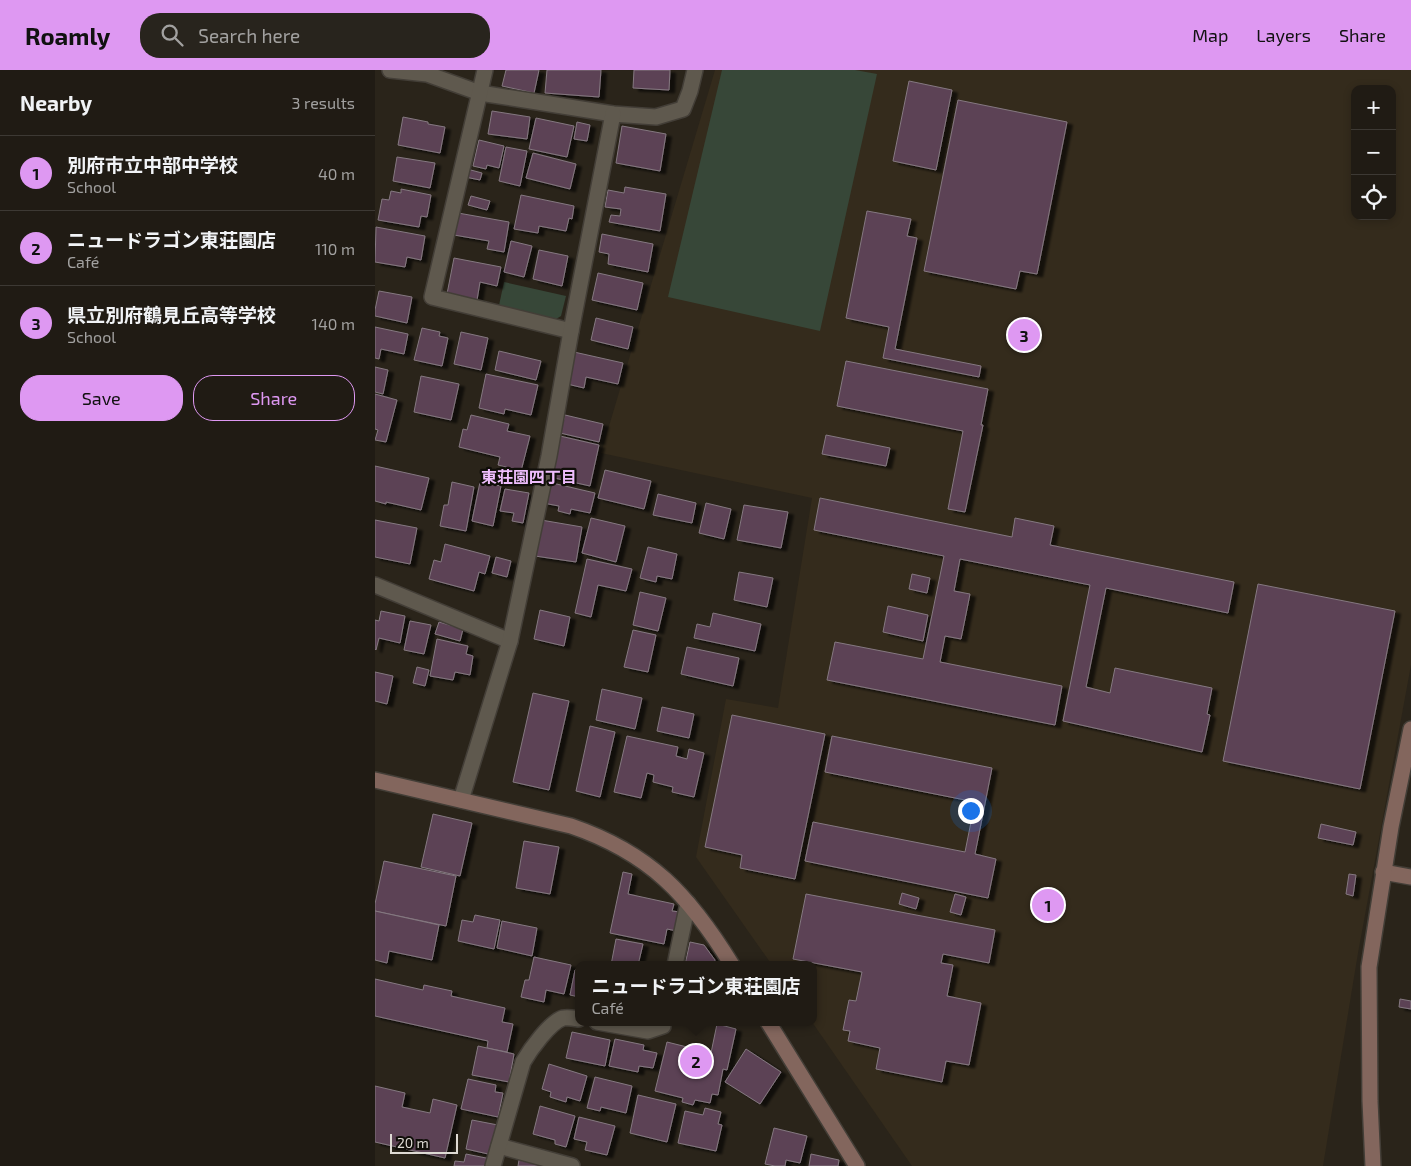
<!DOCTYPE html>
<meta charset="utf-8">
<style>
body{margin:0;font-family:"Exo 2","Noto Sans JP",sans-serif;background:#28241d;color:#f1f3f6}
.controls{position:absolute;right:15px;top:15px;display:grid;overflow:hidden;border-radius:10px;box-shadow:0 2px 8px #0003}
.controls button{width:45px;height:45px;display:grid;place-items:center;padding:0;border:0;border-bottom:1px solid #3d3934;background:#201b14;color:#f1f3f6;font:25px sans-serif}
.scale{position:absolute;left:15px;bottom:12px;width:68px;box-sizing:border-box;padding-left:5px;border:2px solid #dedad4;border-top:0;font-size:14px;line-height:18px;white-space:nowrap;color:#dedad4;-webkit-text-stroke:4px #100e09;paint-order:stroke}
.you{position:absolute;left:595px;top:740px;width:18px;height:18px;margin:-12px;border:4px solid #fff;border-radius:50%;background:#1a73e8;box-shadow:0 0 0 8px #1a73e833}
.badge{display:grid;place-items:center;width:32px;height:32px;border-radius:50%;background:#de98f2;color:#111;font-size:16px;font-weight:700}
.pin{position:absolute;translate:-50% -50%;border:2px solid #fff;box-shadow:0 1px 5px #0006}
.popup{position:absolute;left:200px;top:891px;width:242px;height:65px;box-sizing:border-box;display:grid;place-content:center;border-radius:10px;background:#201b14;filter:drop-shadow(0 1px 4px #0005);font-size:16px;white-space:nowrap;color:#a2a1a0}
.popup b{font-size:19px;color:#f1f3f6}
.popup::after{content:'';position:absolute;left:50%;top:100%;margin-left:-10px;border:10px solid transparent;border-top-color:#201b14}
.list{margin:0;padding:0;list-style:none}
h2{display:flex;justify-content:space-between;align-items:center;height:65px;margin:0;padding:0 20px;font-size:21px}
h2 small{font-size:16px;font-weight:400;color:#a2a1a0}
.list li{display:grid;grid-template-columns:32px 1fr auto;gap:15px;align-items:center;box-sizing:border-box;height:75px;padding:0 20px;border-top:1px solid #3d3934}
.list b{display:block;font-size:19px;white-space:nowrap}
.list p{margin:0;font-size:16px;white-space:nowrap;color:#a2a1a0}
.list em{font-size:16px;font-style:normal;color:#a2a1a0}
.actions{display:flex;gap:10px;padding:15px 20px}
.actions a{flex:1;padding:11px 0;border:1px solid #de98f2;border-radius:20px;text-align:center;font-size:18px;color:#de98f2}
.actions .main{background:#de98f2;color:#111}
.icon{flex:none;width:28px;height:28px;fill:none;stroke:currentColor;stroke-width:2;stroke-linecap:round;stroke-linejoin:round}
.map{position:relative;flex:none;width:1036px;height:1096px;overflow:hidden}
header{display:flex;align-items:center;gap:30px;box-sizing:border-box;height:70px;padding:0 25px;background:#de98f2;color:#111}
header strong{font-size:24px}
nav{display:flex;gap:28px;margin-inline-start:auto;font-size:18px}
.search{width:350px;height:45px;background:#28241d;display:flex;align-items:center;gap:12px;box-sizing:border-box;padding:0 18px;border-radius:20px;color:#a2a1a0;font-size:19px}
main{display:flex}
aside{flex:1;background:#201b14}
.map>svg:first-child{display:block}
.built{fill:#342b1c;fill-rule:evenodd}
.green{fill:#374738}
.building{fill:#5b4354;stroke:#857881;filter:url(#shadow)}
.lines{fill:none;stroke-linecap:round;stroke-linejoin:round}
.street-casing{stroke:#433e37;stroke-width:18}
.secondary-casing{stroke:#433e37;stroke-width:18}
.street{stroke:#5f594e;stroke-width:15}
.secondary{stroke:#83665d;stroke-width:15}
.labels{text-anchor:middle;stroke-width:4.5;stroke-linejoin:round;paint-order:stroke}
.neighbourhood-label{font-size:16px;font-weight:bold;fill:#eebdfc;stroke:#100e09}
</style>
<header>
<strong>Roamly</strong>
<div class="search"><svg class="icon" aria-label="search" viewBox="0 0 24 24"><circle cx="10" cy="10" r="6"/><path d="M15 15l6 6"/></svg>Search here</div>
<nav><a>Map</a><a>Layers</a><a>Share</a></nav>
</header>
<main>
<aside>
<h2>Nearby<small>3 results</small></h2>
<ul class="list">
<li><span class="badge">1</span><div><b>別府市立中部中学校</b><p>School</p></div><em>40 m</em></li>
<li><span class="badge">2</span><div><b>ニュードラゴン東荘園店</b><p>Café</p></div><em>110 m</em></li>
<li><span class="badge">3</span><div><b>県立別府鶴見丘高等学校</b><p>School</p></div><em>140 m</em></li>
</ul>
<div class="actions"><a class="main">Save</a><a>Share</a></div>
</aside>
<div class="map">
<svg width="1036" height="1096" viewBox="0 0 1036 1096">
<defs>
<filter id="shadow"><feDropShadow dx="5.5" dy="3" stdDeviation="1" flood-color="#0009"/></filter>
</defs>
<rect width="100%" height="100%" fill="#2a241a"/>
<path class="built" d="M340 0H1036V595L983 883 948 1096H537L437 952H438V895H397L321 787 351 629 403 638 437 428 226 383ZM980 19H1017V146H980Z"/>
<g class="green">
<polygon points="347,0 480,0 502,4 445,261 293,227"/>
<polygon points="129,212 191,226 186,246 176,252 123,240"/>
</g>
<g class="building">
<polygon points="131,0 164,0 159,23 127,16"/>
<polygon points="172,0 226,0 224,27 170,23"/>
<polygon points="259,0 295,0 294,20 258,18"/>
<polygon points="534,11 577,20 561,100 518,91"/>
<polygon points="583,30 692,52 662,204 645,201 641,219 549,201"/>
<polygon points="117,41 155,47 152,69 113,64"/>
<polygon points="28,47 53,52 53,54 70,57 65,83 23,75"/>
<polygon points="161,48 199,56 192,87 154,79"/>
<polygon points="202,52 215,55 212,71 199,69"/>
<polygon points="247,56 291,64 285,101 241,93"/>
<polygon points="104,70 129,76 124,98 112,95 111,99 98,96"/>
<polygon points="131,77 152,81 145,116 124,111"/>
<polygon points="158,83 201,94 195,119 151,108"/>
<polygon points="22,87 60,93 55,118 18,111"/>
<polygon points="92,99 107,103 105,110 90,107"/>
<polygon points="250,117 291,124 285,161 234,152 236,145 245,146 246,139 230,137 233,120 249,123"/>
<polygon points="26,119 56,125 52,147 46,146 44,157 3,150 7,129 14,130 16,121 26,123"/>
<polygon points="146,125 199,136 197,149 194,148 191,161 164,156 163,163 139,159"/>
<polygon points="96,126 115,131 112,140 93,135"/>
<polygon points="492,141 536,149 532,166 542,168 520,279 606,296 604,307 508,288 514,257 471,248"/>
<polygon points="83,143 134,152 129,182 112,179 114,171 79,165"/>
<polygon points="1,157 50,166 46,190 32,187 30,197 0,192"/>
<polygon points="227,164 278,174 273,202 233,194 234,184 224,182"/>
<polygon points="136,171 157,176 149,207 129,202"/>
<polygon points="164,180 193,186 187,216 158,209"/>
<polygon points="79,188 126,197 122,216 105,212 102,230 72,224"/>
<polygon points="223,203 268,213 262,240 217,230"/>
<polygon points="4,221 37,227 32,253 0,246 0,240"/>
<polygon points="221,248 258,257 253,279 216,270"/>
<polygon points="0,257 33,264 29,284 6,279 4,289 0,288"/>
<polygon points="47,258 65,262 64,266 73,268 67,296 39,290"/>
<polygon points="86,262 113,268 106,300 79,294"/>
<polygon points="124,281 166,291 161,310 120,300"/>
<polygon points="199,282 248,293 243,314 211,307 209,318 192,314"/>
<polygon points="471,291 613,319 606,355 608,355 590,442 573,439 588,361 462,336"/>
<polygon points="0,297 13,300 8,324 0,322"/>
<polygon points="111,304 163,315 156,345 130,339 129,344 104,338"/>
<polygon points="46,306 84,314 76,350 39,342"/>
<polygon points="0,324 22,330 11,372 0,370 3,360 0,359"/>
<polygon points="96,345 134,354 132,361 155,366 146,401 123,395 125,387 84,377 88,359 92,360"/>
<polygon points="190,345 228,354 224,372 185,363"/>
<polygon points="451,365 515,378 511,396 447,384"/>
<polygon points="185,366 224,375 215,416 175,407"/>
<polygon points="0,396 54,408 46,440 11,432 11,434 0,431"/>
<polygon points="230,400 276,411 269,439 223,428"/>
<polygon points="77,412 99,417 91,461 65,456 69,435 73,435"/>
<polygon points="105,412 126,416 118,456 97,451"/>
<polygon points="173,412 220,423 215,443 196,439 195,444 183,441 184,436 168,433"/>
<polygon points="130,419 154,423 148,453 137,451 139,443 125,441"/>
<polygon points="283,424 321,433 317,453 278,445"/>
<polygon points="445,428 637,467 640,448 679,456 675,475 859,512 853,543 731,518 711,617 735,623 740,598 837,618 832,644 835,645 827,682 688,651 715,515 585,489 579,521 595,524 586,569 570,566 565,592 687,616 680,655 452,610 460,572 548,589 569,486 439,460"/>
<polygon points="331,433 356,439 349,469 324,463"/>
<polygon points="369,435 413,442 406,478 362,470"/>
<polygon points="216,448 250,456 241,492 207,483"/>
<polygon points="0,450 42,458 35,494 0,487"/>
<polygon points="166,450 207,457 201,492 160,486"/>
<polygon points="70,474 115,486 110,504 104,502 99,521 54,509 59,490 66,492"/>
<polygon points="273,477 302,484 297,509 282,506 281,512 265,508"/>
<polygon points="121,487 136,491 132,507 117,503"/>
<polygon points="212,489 257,499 251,521 223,515 216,547 200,543"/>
<polygon points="364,502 398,508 392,537 359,530"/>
<polygon points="537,504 555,508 552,523 534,519"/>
<polygon points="883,514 1020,541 985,719 848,691"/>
<polygon points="265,522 291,528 283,561 258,555"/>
<polygon points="513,536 553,545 548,571 508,562"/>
<polygon points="165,540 195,547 189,576 159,569"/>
<polygon points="6,541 30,546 25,573 4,568 1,580 0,579 0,550 4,551"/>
<polygon points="338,543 386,554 380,581 319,568 322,554 335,557"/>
<polygon points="35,551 56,555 49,584 29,580"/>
<polygon points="64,552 88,559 85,571 60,564"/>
<polygon points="258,560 281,565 273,602 249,597"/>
<polygon points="62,569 93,576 91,584 98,586 95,605 80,602 78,610 55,606"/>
<polygon points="312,577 364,588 358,616 306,604"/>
<polygon points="42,597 54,600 50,616 38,613"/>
<polygon points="0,602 18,606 12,634 0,631"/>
<polygon points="227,619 267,628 260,659 221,650"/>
<polygon points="158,623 194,631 174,720 138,712"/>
<polygon points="287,637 319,644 314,668 282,661"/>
<polygon points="357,645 450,664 420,809 365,798 367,785 330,777"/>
<polygon points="215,656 240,662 225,727 201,721"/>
<polygon points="252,666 303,677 301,686 312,689 314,679 329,683 319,727 297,722 298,717 278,712 279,705 272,703 266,728 239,722"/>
<polygon points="457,666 617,698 600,784 621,789 613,828 430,791 438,752 590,782 600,732 450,702"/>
<polygon points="58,744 97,753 85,806 46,797"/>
<polygon points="946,754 981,762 978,775 943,768"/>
<polygon points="149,771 184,777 175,824 141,818"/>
<polygon points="9,791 81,806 71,856 0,841 0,834"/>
<polygon points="248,802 257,804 253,824 299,834 297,841 305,842 302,861 292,859 289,874 235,863"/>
<polygon points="974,804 981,805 978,826 971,824"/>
<polygon points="527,823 544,828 541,839 524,834"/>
<polygon points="431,824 620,860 614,893 568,884 566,893 578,895 572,926 606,933 594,995 571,991 567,1012 501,999 505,978 473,971 475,961 468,960 474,930 481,931 487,902 418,889"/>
<polygon points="580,824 591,827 586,845 575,842"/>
<polygon points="0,841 64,855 57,890 14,881 12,893 0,890"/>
<polygon points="100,845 125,850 119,879 83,871 87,850 98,852"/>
<polygon points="127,851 162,858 157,886 122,878"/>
<polygon points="241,869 268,874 263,895 236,895"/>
<polygon points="315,872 329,875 340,890 339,895 310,895"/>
<polygon points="159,887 196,895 189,924 171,920 169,932 146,927 150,910 154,910"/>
<polygon points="200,900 204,900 204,927 195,925"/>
<polygon points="0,909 48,920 49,915 77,921 76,926 130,938 127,952 138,954 132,982 112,978 113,971 0,946"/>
<polygon points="1025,929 1036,931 1036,939 1024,937"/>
<polygon points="342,954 361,959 352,1000 348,999 343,1025 337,1024 335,1033 320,1030 318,1035 307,1032 308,1028 280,1021 292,972 336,983"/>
<polygon points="197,962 235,970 230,996 191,988"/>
<polygon points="240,969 269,975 268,980 282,983 278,998 264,996 263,1002 234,996"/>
<polygon points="103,976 139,984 134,1012 97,1005"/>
<polygon points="371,979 406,1002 385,1034 350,1012"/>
<polygon points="174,994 212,1006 205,1031 192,1027 191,1032 175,1027 176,1022 167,1019"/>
<polygon points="220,1007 257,1016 251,1043 226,1037 225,1041 212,1038"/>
<polygon points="93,1009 121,1015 120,1022 128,1023 123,1047 86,1039"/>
<polygon points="0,1016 30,1023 27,1037 55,1043 58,1029 82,1035 70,1088 0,1072"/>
<polygon points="263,1025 301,1034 292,1072 255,1063"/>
<polygon points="165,1036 200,1046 191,1077 180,1074 180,1070 158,1064"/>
<polygon points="330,1038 346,1042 343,1054 347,1055 341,1081 303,1073 310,1041 328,1045"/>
<polygon points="204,1047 240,1056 232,1085 210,1080 212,1072 199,1069"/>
<polygon points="97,1050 128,1056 122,1086 91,1079"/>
<polygon points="399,1058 432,1066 425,1093 411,1090 410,1096 400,1096 390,1094"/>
<polygon points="91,1084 116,1089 115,1096 79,1096 80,1091 89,1092"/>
<polygon points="436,1084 464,1090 463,1096 434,1096"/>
<polygon points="144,1090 172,1096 143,1096"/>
</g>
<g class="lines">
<defs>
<g id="street">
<polyline points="15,0 52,4 105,23 238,44 281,47 308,39 315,21 320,0"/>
<polyline points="110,0 57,227 196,261"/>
<polyline points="0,515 135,571"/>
<polyline points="86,730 135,571 174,386 196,261 238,44"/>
<polyline points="300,895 313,833"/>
<polyline points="222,952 273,961 288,956 288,952"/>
<polyline points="124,1076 197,1096"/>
<path d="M118 1096 148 992C155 980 175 952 188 948 193 947 198 948 204 949"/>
</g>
<g id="secondary">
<path d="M0 710 196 756C275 783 314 825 357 895"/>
<polyline points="1008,802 1036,807"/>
<polyline points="393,952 482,1096"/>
<polyline points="998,1096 995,1031 994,897 1016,757 1036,659"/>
</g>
</defs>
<use href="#street" class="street-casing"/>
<use href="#secondary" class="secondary-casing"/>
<use href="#street" class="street"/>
<use href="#secondary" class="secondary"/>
</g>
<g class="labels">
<g class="neighbourhood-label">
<text x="154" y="413">東荘園四丁目</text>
</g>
</g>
</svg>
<div class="controls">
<button>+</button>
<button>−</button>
<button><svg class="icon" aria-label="locate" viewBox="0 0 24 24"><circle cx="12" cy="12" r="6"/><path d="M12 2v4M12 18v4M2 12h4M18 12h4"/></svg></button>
</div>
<div class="scale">20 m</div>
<div class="you"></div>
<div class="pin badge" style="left:673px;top:835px">1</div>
<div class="pin badge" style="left:321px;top:991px">2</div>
<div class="popup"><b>ニュードラゴン東荘園店</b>Café</div>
<div class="pin badge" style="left:649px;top:265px">3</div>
</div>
</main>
